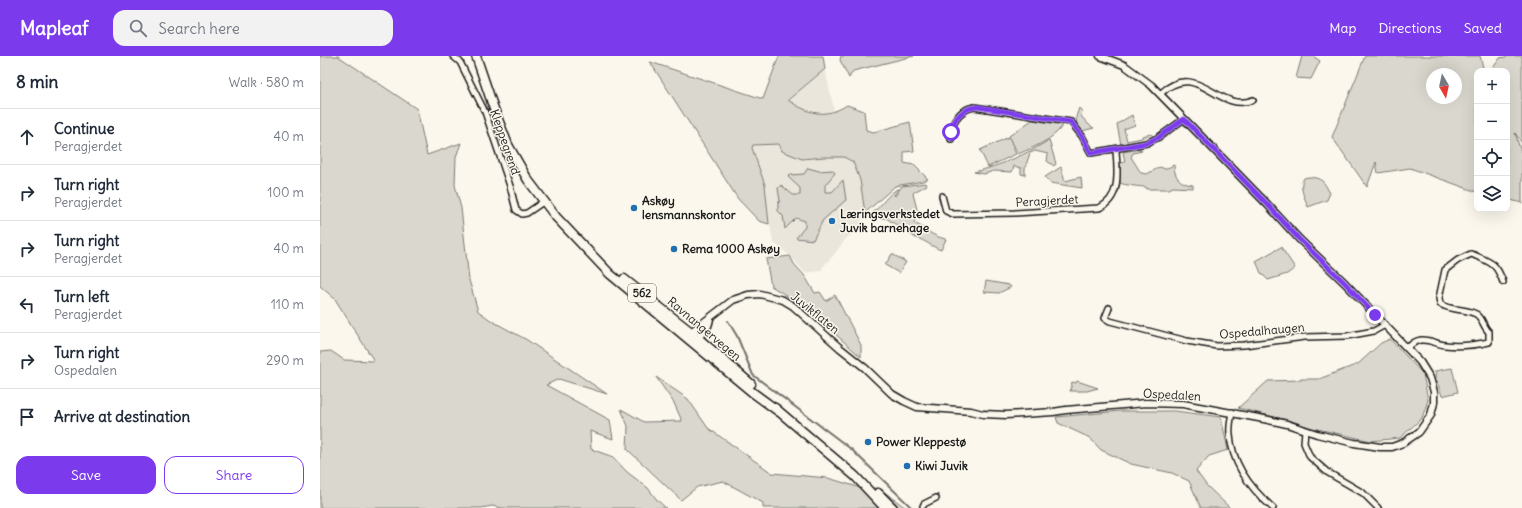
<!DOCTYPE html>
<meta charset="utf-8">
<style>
body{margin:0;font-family:Delius,sans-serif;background:#f2f2f3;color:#1f2937}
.controls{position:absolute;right:12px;top:12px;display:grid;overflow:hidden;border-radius:8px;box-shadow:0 4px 16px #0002}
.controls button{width:36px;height:36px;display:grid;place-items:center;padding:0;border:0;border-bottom:1px solid #e0e1e3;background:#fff;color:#1f2937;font:20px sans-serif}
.compass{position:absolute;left:1106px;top:12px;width:36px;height:36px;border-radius:50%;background:#fff;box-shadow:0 4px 16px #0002;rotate:171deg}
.stop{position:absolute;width:12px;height:12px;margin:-9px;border:3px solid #7c3aed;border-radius:50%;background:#fff}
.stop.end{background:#7c3aed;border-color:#fff;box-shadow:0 1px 4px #0008}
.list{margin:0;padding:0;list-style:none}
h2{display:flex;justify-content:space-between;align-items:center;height:52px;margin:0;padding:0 16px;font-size:17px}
h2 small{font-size:13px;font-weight:400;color:#747a83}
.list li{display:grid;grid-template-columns:26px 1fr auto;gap:12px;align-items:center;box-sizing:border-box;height:56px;padding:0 16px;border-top:1px solid #e0e1e3}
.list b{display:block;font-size:15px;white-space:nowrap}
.list p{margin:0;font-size:13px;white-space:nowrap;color:#747a83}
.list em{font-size:13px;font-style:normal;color:#747a83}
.actions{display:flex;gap:8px;padding:12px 16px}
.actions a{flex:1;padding:9px 0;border:1px solid #7c3aed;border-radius:12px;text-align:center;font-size:14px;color:#7c3aed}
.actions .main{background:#7c3aed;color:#fff}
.icon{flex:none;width:22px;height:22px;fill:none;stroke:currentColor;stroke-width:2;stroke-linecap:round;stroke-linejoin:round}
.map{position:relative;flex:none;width:1202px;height:452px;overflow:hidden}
header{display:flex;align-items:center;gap:24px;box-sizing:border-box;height:56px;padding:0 20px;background:#7c3aed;color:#fff}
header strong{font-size:19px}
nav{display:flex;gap:22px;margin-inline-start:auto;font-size:14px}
.search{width:280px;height:36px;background:#f2f2f3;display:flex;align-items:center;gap:10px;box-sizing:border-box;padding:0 14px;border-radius:12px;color:#747a83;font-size:15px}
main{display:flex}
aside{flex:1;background:#fff}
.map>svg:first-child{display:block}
.built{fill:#eae6dc}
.green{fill:#dad7ce;stroke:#7b7a75;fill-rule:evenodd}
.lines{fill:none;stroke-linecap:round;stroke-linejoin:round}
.stream{stroke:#74726e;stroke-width:2}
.minor-casing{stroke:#1c1c1c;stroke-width:8}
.tertiary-casing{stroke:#1c1c1c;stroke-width:9}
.primary-casing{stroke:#1c1c1c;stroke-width:11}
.minor{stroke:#fbf7ec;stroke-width:5}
.tertiary{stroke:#fbf7ec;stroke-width:6}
.primary{stroke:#fbf7ec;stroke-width:8}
.route{stroke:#7c3aed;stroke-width:5}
.poi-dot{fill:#1f6fb2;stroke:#fbf7ec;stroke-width:1.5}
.labels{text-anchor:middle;stroke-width:3;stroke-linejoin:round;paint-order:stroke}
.shield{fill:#fbf7ec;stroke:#5f5e5a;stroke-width:1}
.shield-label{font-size:11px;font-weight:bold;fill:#1c1c1c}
.street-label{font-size:12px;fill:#1c1c1c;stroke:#fbf7ec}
.poi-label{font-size:12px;font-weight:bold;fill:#1c1c1c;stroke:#fbf7ec;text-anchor:start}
</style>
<header>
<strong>Mapleaf</strong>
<div class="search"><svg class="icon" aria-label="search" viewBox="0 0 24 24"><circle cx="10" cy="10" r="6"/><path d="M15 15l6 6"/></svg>Search here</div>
<nav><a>Map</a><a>Directions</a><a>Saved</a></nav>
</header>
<main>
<aside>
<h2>8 min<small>Walk · 580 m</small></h2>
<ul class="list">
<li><svg class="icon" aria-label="ahead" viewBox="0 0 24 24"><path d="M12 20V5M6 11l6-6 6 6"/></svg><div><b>Continue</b><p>Peragjerdet</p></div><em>40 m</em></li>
<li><svg class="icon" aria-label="right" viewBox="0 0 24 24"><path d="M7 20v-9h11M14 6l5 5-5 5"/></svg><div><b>Turn right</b><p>Peragjerdet</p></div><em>100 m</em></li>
<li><svg class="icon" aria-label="right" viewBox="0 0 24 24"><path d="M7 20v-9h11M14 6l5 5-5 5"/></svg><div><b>Turn right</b><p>Peragjerdet</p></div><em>40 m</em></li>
<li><svg class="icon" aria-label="left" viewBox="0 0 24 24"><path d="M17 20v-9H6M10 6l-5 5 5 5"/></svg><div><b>Turn left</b><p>Peragjerdet</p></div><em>110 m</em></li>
<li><svg class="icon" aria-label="right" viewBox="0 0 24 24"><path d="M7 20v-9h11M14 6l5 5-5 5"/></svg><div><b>Turn right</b><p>Ospedalen</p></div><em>290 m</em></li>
<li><svg class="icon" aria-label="arrive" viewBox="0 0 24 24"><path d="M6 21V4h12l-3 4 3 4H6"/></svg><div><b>Arrive at destination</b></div></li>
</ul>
<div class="actions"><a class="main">Save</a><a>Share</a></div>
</aside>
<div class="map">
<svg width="1202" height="452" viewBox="0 0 1202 452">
<rect width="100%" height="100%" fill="#fbf7ec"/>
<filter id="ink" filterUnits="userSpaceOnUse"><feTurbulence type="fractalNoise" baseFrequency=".025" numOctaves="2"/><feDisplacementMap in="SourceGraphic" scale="8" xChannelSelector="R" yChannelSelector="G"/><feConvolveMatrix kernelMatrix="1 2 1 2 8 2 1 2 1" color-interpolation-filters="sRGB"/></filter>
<g filter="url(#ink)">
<g class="built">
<polygon points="505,13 514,54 504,59 487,55 468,45"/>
<polygon points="459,88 504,101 524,101 533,106 540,124 545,157 538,173 525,184 512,201 503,210 501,215 485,217 470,200 453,186 447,155 445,129 432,92 433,89"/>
</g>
<g class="green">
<polygon points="0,0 18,0 97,53 107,99 141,87 136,101 135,129 141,152 149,224 158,255 172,265 207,284 287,338 239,323 226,329 290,364 293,383 270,375 271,393 293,401 307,416 328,432 337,444 346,452 183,452 172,450 161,452 0,452 0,296 11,295 24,304 54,305 15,243 0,230"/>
<path d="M459 0H503L505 13 468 44C489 58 505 63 527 49L544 55 546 74 554 76 590 66 594 95 584 96V107L594 109 608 123 603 125 575 130 545 157 540 124 533 106 524 101H504L482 103 462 95 459 88 433 89 432 92 445 129 449 168 439 165 418 143 330 6 443 43Z"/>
<polygon points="521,0 594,0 533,15 529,22 520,4"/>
<polygon points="982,0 993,0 1000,5 991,23 976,22"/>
<path d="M1045 0H1160L1164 15H1157V136L1090 112 1058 117 1056 106 1047 131 1012 81ZM1112 18H1136V42H1112Z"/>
<polygon points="1191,0 1200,0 1202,1 1202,87 1195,77 1202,99 1202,147 1187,143 1187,15 1171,15 1180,2"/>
<polygon points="759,52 762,55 761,60 769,69 774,72 762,75 757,69 756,61"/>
<polygon points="812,59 815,69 804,73 807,85 822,82 822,80 831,78 833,80 824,85 806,87 806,89 801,89 797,68"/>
<path d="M712 64 743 69C733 84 714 91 698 98L689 80Z"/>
<polygon points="689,81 696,98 668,111 660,94"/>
<path d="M729 84 736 108 734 110 727 105 728 98 715 95 710 97 705 112V119L701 118V112L694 110 692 116 674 115 664 118 654 116C680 110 707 98 729 84Z"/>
<path d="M820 93 822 95 813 97 811 101 821 117 827 118 840 111 845 113 854 109C854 121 860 128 873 129V132L853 131 849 133H827L826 131C822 131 803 129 800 127V107L805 106 803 96Z"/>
<polygon points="741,111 745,125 761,121 762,132 730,127 725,121"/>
<polygon points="488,112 499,115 513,114 515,117 505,129 505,136 512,136 523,124 526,144 503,164 493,184 476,182 485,171 485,165 476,162 465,173 463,160 458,155 458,147 460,145 458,132 461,129 473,139 480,139 480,132 468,121 470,119 484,118"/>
<path d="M988 121C1003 122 1003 125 1010 137L1007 144 988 151C985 142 978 131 984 122Z"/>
<path d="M606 127 607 129 594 136 593 138 598 157 594 167C608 173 610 180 626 183L621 194C612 191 605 184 596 182L566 162H554L551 158C562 150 567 138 579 132L574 139 575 140 582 130Z"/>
<polygon points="961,191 975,212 967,218 948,224 941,217 936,205"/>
<polygon points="572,198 586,206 579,217 565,209"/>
<path d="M470 200 474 208 484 219 495 237 500 236 506 245 515 239 541 289V301C513 276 484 249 451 230L446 203Z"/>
<polygon points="666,225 689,229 691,231 679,237 664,236"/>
<polygon points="1070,283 1103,318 1108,344 1102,362 1080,382 1051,385 989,371 975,366 918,352 948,325 981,324 981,323 999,323 1038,308 1061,287"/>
<polygon points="1132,312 1138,336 1122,340 1116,323 1115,315"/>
<polygon points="336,321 368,343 388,372 452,417 508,422 541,432 559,432 586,452 443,452 443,447 403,425 377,431 361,444 307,393 308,370 301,353 324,366 362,365 354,347"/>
<polygon points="757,325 778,332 767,335 750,335 752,326 756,327"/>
<polygon points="801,355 855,355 901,361 908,394 889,400 876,415 887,430 910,452 881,452 869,425 852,417 811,408 781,394 770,382 738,367 736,361"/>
</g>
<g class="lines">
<polyline class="stream" points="408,265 417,280 433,319 531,393 592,452"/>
<defs>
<g id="minor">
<polyline points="133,0 140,6 165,56 190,130 196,154 202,158 207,157 223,146"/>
<path d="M840 38C878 2 897 58 933 44"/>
<path d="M631 83C630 68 638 54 654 51L751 66 762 80 771 97 827 87 839 81 864 63"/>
<path d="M622 140 626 155 633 158 695 157 779 152C802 142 797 114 796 94"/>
<polyline points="789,252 785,262 790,265 867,285 897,290 924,289 985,281 1027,280 1054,275 1065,269"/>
<path d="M1088 292C1091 288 1095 285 1101 284 1109 283 1117 288 1125 289 1140 291 1155 289 1169 286V276C1163 271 1163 262 1156 258 1144 252 1131 255 1120 248L1119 242 1125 214 1138 204 1151 198 1154 199C1172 207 1176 207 1183 226"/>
<path d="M912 356C911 363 909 371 910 378 912 409 931 433 953 452"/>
<polyline points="985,374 984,387 990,401 1007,416 1043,437 1058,452"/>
<polyline points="603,450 604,448 616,442"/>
</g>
<g id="tertiary">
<polyline points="370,279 371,276 413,244 428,239 440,238 463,244 473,250 520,292 545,312 572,338 584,345 597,351 651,355 663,358 686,359 733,356 746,354 826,347 863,348 944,363 967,368 997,378 1034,387 1060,391 1072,391 1083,387 1099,376 1111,359 1114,347 1114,336 1110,322 1100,306 1025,227 979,183 948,149 831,29 804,9 780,0"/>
<path d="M373 283C383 279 389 272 390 262"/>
</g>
<g id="primary">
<polyline points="156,0 174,53 188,89 208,124 236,161 290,218 432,336 458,355"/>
<polyline points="304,223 371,276 431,328"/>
<polyline points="455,352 535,420 565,452"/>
<polyline points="558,437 573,452"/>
</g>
</defs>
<use href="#minor" class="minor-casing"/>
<use href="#tertiary" class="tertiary-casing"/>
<use href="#primary" class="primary-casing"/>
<use href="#minor" class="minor"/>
<use href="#tertiary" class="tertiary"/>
<use href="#primary" class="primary"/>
</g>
</g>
<g class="lines" filter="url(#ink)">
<path class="route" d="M631 76C633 62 644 51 658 51L751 66 762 80 771 97 827 87 839 81 864 63 948 149 979 183 1025 227 1055 259"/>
</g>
<g class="poi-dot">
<circle cx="314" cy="152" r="4"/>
<circle cx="512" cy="165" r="4"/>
<circle cx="354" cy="193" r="4"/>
<circle cx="548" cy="386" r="4"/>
<circle cx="587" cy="410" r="4"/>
</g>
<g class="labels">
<rect class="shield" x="308" y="228" width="28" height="18" rx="3"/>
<g class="shield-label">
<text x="322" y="241">562</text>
</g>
<g class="street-label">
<text transform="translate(185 86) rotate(71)" y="4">Kleppegrend</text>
<text transform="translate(727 145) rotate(-3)" y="4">Peragjerdet</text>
<text transform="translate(495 257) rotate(39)" y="4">Juvikflaten</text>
<text transform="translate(384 273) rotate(40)" y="4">Ravnangervegen</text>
<text transform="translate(942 275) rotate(-5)" y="4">Ospedalhaugen</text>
<text transform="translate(852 339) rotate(3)" y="4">Ospedalen</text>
</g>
<g class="poi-label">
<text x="322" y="149">Askøy<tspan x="322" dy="14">lensmannskontor</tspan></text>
<text x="520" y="162">Læringsverkstedet<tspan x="520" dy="14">Juvik barnehage</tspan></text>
<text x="362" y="197">Rema 1000 Askøy</text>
<text x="556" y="390">Power Kleppestø</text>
<text x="595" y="414">Kiwi Juvik</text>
</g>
</g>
</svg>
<div class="controls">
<button>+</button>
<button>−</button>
<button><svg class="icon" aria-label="locate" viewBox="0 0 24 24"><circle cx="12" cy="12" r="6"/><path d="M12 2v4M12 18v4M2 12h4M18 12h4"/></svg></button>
<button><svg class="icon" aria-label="layers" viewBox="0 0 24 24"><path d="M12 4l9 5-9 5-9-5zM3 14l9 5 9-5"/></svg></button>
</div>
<svg class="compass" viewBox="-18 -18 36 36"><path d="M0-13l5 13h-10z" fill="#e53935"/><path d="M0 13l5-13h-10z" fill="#747a83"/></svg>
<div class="stop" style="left:631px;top:76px"></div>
<div class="stop end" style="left:1055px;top:259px"></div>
</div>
</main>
